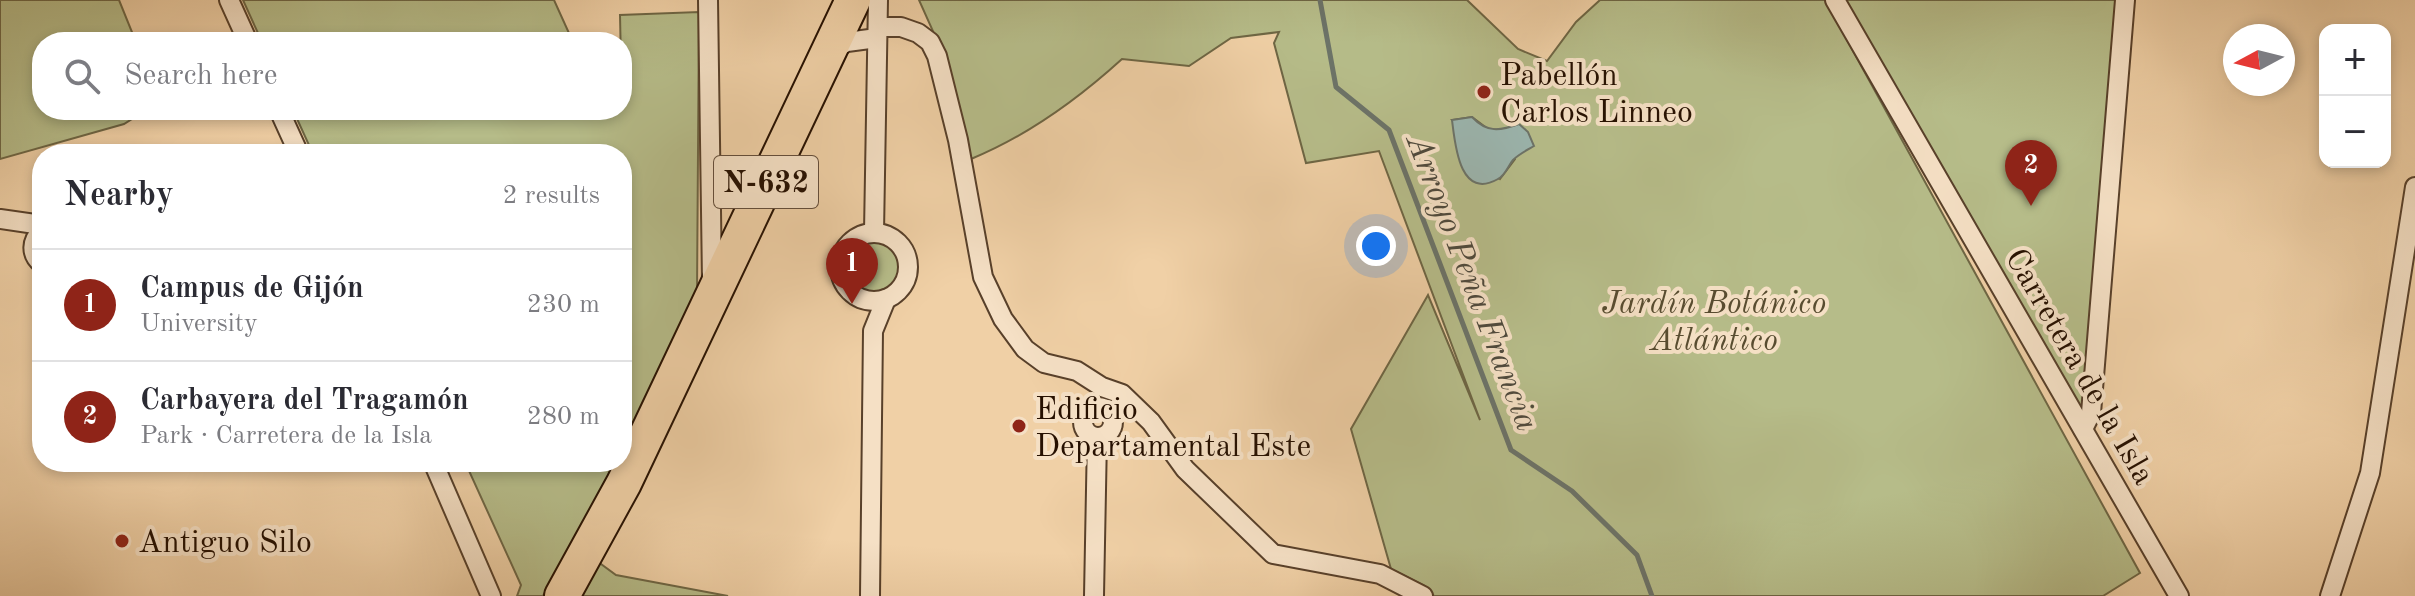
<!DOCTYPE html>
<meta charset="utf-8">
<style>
body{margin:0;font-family:"Old Standard TT",serif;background:#f7f7f7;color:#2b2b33}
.controls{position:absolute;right:24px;top:24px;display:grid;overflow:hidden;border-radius:16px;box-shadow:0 4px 12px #0003}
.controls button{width:72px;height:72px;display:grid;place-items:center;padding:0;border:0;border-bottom:2px solid #e1e1e2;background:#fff;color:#2b2b33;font:40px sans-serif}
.compass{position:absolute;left:2223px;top:24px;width:72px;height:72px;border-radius:50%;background:#fff;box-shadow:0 4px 12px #0003;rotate:263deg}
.you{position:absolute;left:1376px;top:246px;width:28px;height:28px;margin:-20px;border:6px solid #fff;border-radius:50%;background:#1a73e8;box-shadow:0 0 0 12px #1a73e833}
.badge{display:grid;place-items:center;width:52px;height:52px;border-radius:50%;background:#8f2418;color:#fff;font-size:26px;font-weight:700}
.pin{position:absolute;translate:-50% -66px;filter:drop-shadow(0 2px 4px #0008)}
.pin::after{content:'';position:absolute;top:42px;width:28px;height:24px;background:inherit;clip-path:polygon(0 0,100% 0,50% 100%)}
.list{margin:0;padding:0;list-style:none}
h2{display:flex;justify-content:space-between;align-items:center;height:104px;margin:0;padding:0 32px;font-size:34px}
h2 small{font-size:26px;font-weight:400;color:#7c7c81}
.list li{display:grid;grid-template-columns:52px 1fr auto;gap:24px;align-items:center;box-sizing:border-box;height:112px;padding:0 32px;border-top:2px solid #e1e1e2}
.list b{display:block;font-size:30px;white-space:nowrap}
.list p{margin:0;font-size:26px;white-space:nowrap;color:#7c7c81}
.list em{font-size:26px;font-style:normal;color:#7c7c81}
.icon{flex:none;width:44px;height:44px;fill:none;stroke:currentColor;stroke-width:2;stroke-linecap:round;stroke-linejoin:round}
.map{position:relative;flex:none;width:2415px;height:596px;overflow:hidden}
.search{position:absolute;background:#fff;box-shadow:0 4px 12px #0003;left:32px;top:32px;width:600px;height:88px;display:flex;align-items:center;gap:20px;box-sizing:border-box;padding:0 28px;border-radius:32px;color:#7c7c81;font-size:30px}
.panel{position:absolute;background:#fff;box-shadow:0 4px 12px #0003;left:32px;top:144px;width:600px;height:328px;border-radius:32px}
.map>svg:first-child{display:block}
.green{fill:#b6bc89;stroke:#6e6644;stroke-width:2;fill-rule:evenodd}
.water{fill:#9bb5ae;stroke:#6c7368;stroke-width:2}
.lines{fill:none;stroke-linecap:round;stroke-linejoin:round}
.stream{stroke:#6c7368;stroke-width:5}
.street-casing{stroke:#58402a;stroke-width:22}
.highway-casing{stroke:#261000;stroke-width:38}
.street{stroke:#f5e0c5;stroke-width:18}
.highway{stroke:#f0d0a6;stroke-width:34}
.poi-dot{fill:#8f2418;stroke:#f5e0c5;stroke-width:3}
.labels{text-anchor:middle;stroke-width:8;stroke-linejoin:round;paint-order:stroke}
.shield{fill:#f5e0c5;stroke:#644e3b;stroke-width:2}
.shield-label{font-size:30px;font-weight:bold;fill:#261000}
.poi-label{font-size:32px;fill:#261000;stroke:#f5e0c5;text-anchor:start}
.park-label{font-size:32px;font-style:italic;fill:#584c30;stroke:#f5e0c5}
.street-label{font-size:32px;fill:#261000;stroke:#f5e0c5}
.water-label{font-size:34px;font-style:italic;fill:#4f4a3d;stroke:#f5e0c5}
</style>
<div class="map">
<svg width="2415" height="596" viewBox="0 0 2415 596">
<rect width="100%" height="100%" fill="#f0d0a6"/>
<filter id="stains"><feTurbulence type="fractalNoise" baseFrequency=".0025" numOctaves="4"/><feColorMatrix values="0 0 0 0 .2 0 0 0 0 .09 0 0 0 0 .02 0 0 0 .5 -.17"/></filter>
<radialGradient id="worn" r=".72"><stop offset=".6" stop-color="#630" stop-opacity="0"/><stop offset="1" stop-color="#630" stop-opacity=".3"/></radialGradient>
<g class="green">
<polygon points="0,0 119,0 136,42 42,42 42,110 146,110 124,124 0,159"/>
<polygon points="243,0 554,0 573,42 262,42"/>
<path d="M919 0H1467L1518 49 1547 61 1576 22 1600 0H1825L2140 573 2103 596H1434L1425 586 1391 569 1351 429 1428 295 1480 420 1379 151 1306 163 1274 43 1279 32 1231 38 1189 66 1122 59C1078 99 1027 136 971 159L945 58ZM1472 117 1488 129 1503 130 1515 159 1500 179 1452 120Z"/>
<polygon points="1835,0 2125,0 2083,429"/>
<polygon points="699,12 697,293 622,453 622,154 313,154 293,110 622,110 620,15"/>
<circle cx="875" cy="267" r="26"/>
<polygon points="465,462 618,462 543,596 517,596 521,585"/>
<polygon points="586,553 616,575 728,596 562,596"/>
</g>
<path class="water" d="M1472 117C1487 133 1500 131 1519 124L1528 132 1534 146C1527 150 1519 154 1513 160 1508 166 1505 176 1498 179 1459 201 1455 143 1452 120Z"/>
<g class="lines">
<polyline class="stream" points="1320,0 1336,87 1389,130 1511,450 1572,491 1637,555 1652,596"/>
<defs>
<g id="street">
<polyline points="229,0 248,42"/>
<polyline points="708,0 712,281"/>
<polyline points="1835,0 2179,596"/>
<polyline points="878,27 901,27 918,33 930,42 937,56 958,140 983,277 1003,319 1025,349 1044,363 1077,371 1102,387 1122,394 1151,422 1185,469 1273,554 1380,574 1423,596"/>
<polyline points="830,50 847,42 877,38"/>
<polyline points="279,110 299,154"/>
<polyline points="0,219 42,225"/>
<path d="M42 230C31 241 30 254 42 264"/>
<polyline points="874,232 878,0"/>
<circle cx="874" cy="267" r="34"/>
<circle cx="1098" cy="422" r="15"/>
<polyline points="2083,429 2091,413 2125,0"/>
<polyline points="433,462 491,596"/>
<polyline points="870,596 873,331 886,299"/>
<polyline points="1094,596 1097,437"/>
<polyline points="2330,596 2370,473 2415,187"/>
</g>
<polyline id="highway" points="562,596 624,483 853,0"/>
</defs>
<use href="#street" class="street-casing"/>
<use href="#highway" class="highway-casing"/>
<use href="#street" class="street"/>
<use href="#highway" class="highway"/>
</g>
<g class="poi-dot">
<circle cx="1484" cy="92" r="8"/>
<circle cx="1019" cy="426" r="8"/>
<circle cx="122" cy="541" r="8"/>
</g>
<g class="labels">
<rect class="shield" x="714" y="156" width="104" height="52" rx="6"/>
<g class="shield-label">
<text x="766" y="192">N-632</text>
</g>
<g class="poi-label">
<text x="1500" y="85">Pabellón<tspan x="1500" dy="37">Carlos Linneo</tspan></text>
<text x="1035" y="419">Edificio<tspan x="1035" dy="37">Departamental Este</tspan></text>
<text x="138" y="552">Antiguo Silo</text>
</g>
<g class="park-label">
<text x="1714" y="313">Jardín Botánico<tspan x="1714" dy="37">Atlántico</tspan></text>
</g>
<g class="street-label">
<text transform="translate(2081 366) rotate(60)" y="11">Carretera de la Isla</text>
</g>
<g class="water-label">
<text transform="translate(1474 282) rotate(69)" y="12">Arroyo Peña Francia</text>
</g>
</g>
<rect width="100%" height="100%" filter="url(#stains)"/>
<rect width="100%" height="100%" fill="url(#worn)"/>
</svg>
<div class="controls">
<button>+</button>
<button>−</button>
</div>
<svg class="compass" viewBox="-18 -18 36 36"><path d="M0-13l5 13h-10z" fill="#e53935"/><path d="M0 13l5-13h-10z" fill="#7c7c81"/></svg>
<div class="you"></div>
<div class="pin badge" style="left:852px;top:304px">1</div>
<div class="pin badge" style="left:2031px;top:206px">2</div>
<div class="search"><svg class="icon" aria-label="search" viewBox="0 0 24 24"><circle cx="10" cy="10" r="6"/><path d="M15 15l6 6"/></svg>Search here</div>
<section class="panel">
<h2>Nearby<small>2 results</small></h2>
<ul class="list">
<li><span class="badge">1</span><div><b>Campus de Gijón</b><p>University</p></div><em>230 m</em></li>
<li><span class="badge">2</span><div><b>Carbayera del Tragamón</b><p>Park · Carretera de la Isla</p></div><em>280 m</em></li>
</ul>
</section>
</div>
